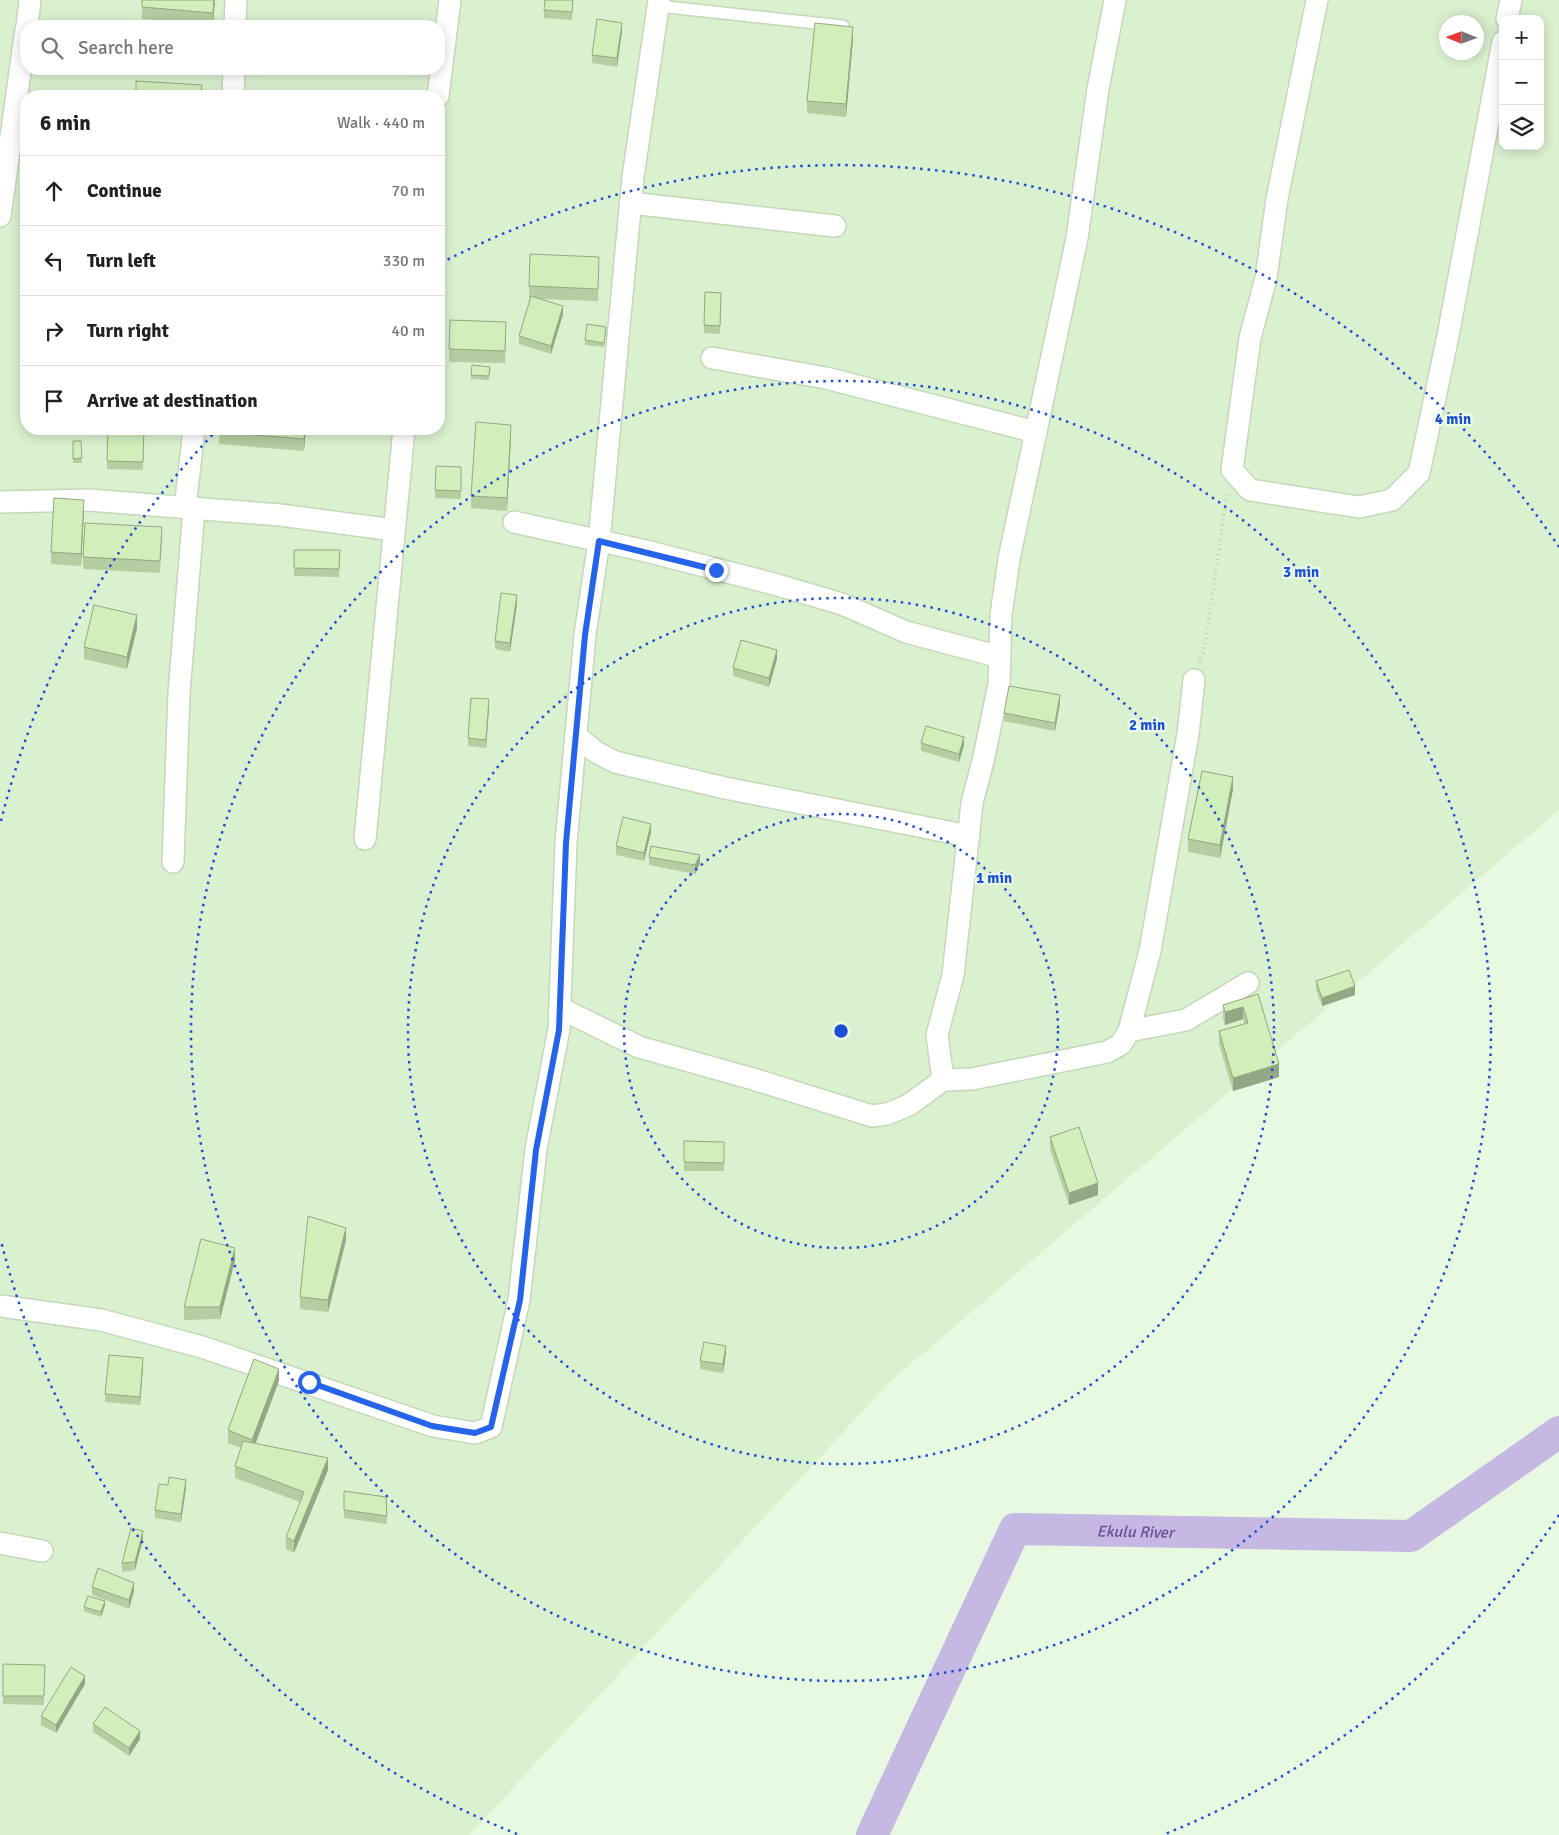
<!DOCTYPE html>
<meta charset="utf-8">
<style>
body{margin:0;font-family:Signika,sans-serif;background:#f6f6f6;color:#202124}
.controls{position:absolute;right:15px;top:15px;display:grid;overflow:hidden;border-radius:10px;box-shadow:0 2px 12px #0003}
.controls button{width:45px;height:45px;display:grid;place-items:center;padding:0;border:0;border-bottom:1px solid #e0e0e0;background:#fff;color:#202124;font:25px sans-serif}
.compass{position:absolute;left:1439px;top:15px;width:45px;height:45px;border-radius:50%;background:#fff;box-shadow:0 2px 12px #0003;rotate:271deg}
.stop{position:absolute;width:15px;height:15px;margin:-11px;border:4px solid #2563eb;border-radius:50%;background:#fff}
.stop.end{background:#2563eb;border-color:#fff;box-shadow:0 1px 5px #0008}
.list{margin:0;padding:0;list-style:none}
h2{display:flex;justify-content:space-between;align-items:center;height:65px;margin:0;padding:0 20px;font-size:21px}
h2 small{font-size:16px;font-weight:400;color:#757577}
.list li{display:grid;grid-template-columns:32px 1fr auto;gap:15px;align-items:center;box-sizing:border-box;height:70px;padding:0 20px;border-top:1px solid #e0e0e0}
.list b{display:block;font-size:19px;white-space:nowrap}
.list em{font-size:16px;font-style:normal;color:#757577}
.icon{flex:none;width:28px;height:28px;fill:none;stroke:currentColor;stroke-width:2;stroke-linecap:round;stroke-linejoin:round}
.map{position:relative;flex:none;width:1559px;height:1835px;overflow:hidden}
.search{position:absolute;background:#fff;box-shadow:0 2px 12px #0003;left:20px;top:20px;width:425px;height:55px;display:flex;align-items:center;gap:12px;box-sizing:border-box;padding:0 18px;border-radius:20px;color:#757577;font-size:19px}
.panel{position:absolute;background:#fff;box-shadow:0 2px 12px #0003;left:20px;top:90px;width:425px;height:345px;border-radius:20px}
.map>svg:first-child{display:block}
.residential{fill:#daf1d0;fill-rule:evenodd}
.lines{fill:none;stroke-linecap:round;stroke-linejoin:round}
.river{stroke:#c5b8e2;stroke-width:32}
.service-casing{stroke:#c4d8b9;stroke-width:14}
.minor-casing{stroke:#c4d8b9;stroke-width:24}
.path{stroke:#b5d29f;stroke-width:3;stroke-dasharray:1 4;stroke-linecap:butt}
.service{stroke:#fff;stroke-width:11}
.minor{stroke:#fff;stroke-width:21}
.wall{fill:#b4cda1}
.shaded-wall{fill:#92a783}
.building{fill:#d1eebb;stroke:#92a783}
.route{stroke:#2563eb;stroke-width:6}
.ring{fill:none;stroke:#1d4ed8;stroke-width:2.5;stroke-dasharray:2.5 5}
.labels{text-anchor:middle;stroke-width:4.5;stroke-linejoin:round;paint-order:stroke}
.water-label{font-size:16px;font-style:italic;fill:#674f95;stroke:#ecfee7}
.centre{fill:#1d4ed8;stroke:#ecfee7;stroke-width:2.5}
.ring-label{font-size:15px;text-anchor:middle;font-weight:bold;fill:#1d4ed8;stroke:#ecfee7;stroke-width:4.5;stroke-linejoin:round;paint-order:stroke}
</style>
<div class="map">
<svg width="1559" height="1835" viewBox="0 0 1559 1835">
<rect width="100%" height="100%" fill="#e7fae1"/>
<path class="residential" d="M0 0H1559V810L892 1380 469 1835H0ZM1503 19H1540V146H1503ZM1446 22H1476V52H1446ZM26 26H439V69H26ZM26 96H439V429H26Z"/>
<g class="lines">
<path class="river" id="s1" d="M872 1835 1015 1529 1411 1536 1559 1432"/>
<defs>
<polyline id="service" points="658,6 843,26"/>
<g id="minor">
<polyline points="1317,0 1277,199 1266,278 1250,338 1232,470 1250,490 1359,507 1392,500 1419,473 1448,336 1503,42"/>
<polyline points="1507,19 1511,0"/>
<polyline points="27,26 30,0"/>
<polyline points="235,26 236,0"/>
<polyline points="233,96 234,69"/>
<polyline points="438,96 450,0"/>
<polyline points="630,203 835,226"/>
<polyline points="0,216 26,29"/>
<polyline points="712,358 826,378 1036,432"/>
<polyline points="0,502 89,500 280,515 394,530"/>
<polyline points="185,508 194,429"/>
<polyline points="514,522 646,551 774,584 842,604 906,632 1000,657"/>
<polyline points="576,736 596,752 615,762 725,788 969,836"/>
<polyline points="365,839 404,429"/>
<polyline points="173,862 179,693 194,509"/>
<polyline points="560,1008 639,1047 753,1079 872,1116 887,1114 909,1105 943,1080 972,1079 1107,1052 1121,1044 1129,1031 1150,951 1188,734 1194,680"/>
<polyline points="1129,1031 1186,1020 1248,983"/>
<polyline points="943,1080 937,1035 953,975 972,803 984,757 999,684 1001,615 1009,559 1077,238 1098,89 1115,0"/>
<polyline points="0,1306 101,1320 202,1347 433,1426 475,1433 491,1427 519,1300 536,1149 559,1029 566,843 585,635 599,541 633,177 659,0"/>
<polyline points="0,1543 42,1551"/>
</g>
</defs>
<use href="#service" class="service-casing"/>
<use href="#minor" class="minor-casing"/>
<polyline class="path" points="1199,663 1205,645 1227,494"/>
<use href="#service" class="service"/>
<use href="#minor" class="minor"/>
</g>
<g class="wall">
<polygon points="215,0 213,25 142,19 142,7"/>
<polygon points="573,0 572,20 544,18 544,10"/>
<polygon points="622,31 617,67 592,63 592,55"/>
<polygon points="853,39 846,117 807,113 807,101"/>
<polygon points="599,269 598,301 539,299 563,314 551,354 519,344 519,336 531,298 529,298 529,286"/>
<polygon points="705,292 721,293 720,334 704,333"/>
<polygon points="450,320 506,322 505,363 449,362"/>
<polygon points="606,331 604,347 585,345 585,340"/>
<polygon points="472,365 490,367 489,380 471,379"/>
<polygon points="144,429 143,470 107,469 107,461"/>
<polygon points="220,429 306,429 304,451 219,444"/>
<polygon points="511,437 507,511 471,508 471,496"/>
<polygon points="73,441 81,441 82,463 73,463"/>
<polygon points="461,467 461,499 435,498 435,490"/>
<polygon points="84,512 81,566 51,564 51,552"/>
<polygon points="162,539 160,573 83,569 83,557"/>
<polygon points="294,550 340,550 339,577 294,576"/>
<polygon points="517,604 510,652 495,649 495,641"/>
<polygon points="137,628 127,669 84,659 84,647"/>
<polygon points="777,659 769,687 733,676 733,668"/>
<polygon points="1060,703 1055,731 1004,721 1004,713"/>
<polygon points="489,707 486,748 468,746 468,738"/>
<polygon points="921,743 964,745 959,762 921,751"/>
<polygon points="1233,789 1220,858 1188,852 1188,839"/>
<polygon points="651,832 644,861 616,855 616,846"/>
<polygon points="649,857 700,863 695,874 649,865"/>
<polygon points="1316,981 1355,995 1322,1006 1316,989"/>
<polygon points="1258,994 1279,1077 1233,1091 1219,1044 1219,1031 1244,1024 1243,1019 1225,1025 1223,1017 1223,1005"/>
<polygon points="1050,1137 1098,1195 1069,1205 1050,1149"/>
<polygon points="684,1141 724,1142 724,1171 684,1171"/>
<polygon points="346,1240 328,1312 300,1309 300,1297"/>
<polygon points="235,1260 220,1319 184,1320 184,1307"/>
<polygon points="726,1354 723,1373 700,1369 700,1361"/>
<polygon points="143,1366 140,1405 105,1402 105,1394"/>
<polygon points="279,1381 256,1443 328,1470 294,1553 286,1549 286,1537 300,1502 235,1478 235,1466 241,1448 228,1443 228,1430"/>
<polygon points="186,1488 181,1522 155,1518 155,1510"/>
<polygon points="344,1491 386,1497 387,1524 344,1518"/>
<polygon points="143,1539 135,1570 122,1572 122,1563"/>
<polygon points="92,1587 134,1591 129,1609 92,1595"/>
<polygon points="105,1605 101,1617 84,1611 84,1607"/>
<polygon points="3,1664 45,1665 44,1705 3,1704"/>
<polygon points="85,1684 56,1733 41,1725 41,1716"/>
<polygon points="93,1724 140,1739 129,1756 93,1732"/>
</g>
<g class="shaded-wall">
<polygon points="214,0 215,0 213,25 213,13"/>
<polygon points="622,23 622,31 617,67 617,58"/>
<polygon points="853,27 853,39 846,117 846,104"/>
<polygon points="563,306 563,314 551,354 551,346"/>
<polygon points="511,425 511,437 507,511 507,498"/>
<polygon points="305,429 306,429 304,451 304,439"/>
<polygon points="84,500 84,512 81,566 81,554"/>
<polygon points="517,595 517,604 510,652 510,643"/>
<polygon points="137,615 137,628 127,669 127,657"/>
<polygon points="777,650 777,659 769,687 769,678"/>
<polygon points="1060,695 1060,703 1055,731 1055,723"/>
<polygon points="489,699 489,707 486,748 486,740"/>
<polygon points="964,737 964,745 959,762 959,754"/>
<polygon points="1233,777 1233,789 1220,858 1220,845"/>
<polygon points="651,824 651,832 644,861 644,853"/>
<polygon points="700,855 700,863 695,874 695,865"/>
<polygon points="1355,986 1355,995 1322,1006 1322,998"/>
<polygon points="1243,1007 1243,1019 1225,1025 1225,1012"/>
<polygon points="1279,1064 1279,1077 1233,1091 1233,1078"/>
<polygon points="1098,1183 1098,1195 1069,1205 1069,1193"/>
<polygon points="346,1228 346,1240 328,1312 328,1300"/>
<polygon points="235,1248 235,1260 220,1319 220,1307"/>
<polygon points="726,1346 726,1354 723,1373 723,1364"/>
<polygon points="143,1358 143,1366 140,1405 140,1397"/>
<polygon points="279,1369 279,1381 252,1452 252,1440"/>
<polygon points="328,1458 328,1470 294,1553 294,1541"/>
<polygon points="186,1480 186,1488 181,1522 181,1514"/>
<polygon points="143,1531 143,1539 135,1570 135,1562"/>
<polygon points="134,1583 134,1591 129,1609 129,1600"/>
<polygon points="105,1601 105,1605 101,1617 101,1612"/>
<polygon points="85,1676 85,1684 56,1733 56,1725"/>
<polygon points="140,1731 140,1739 129,1756 129,1748"/>
</g>
<g class="building">
<polygon points="142,0 214,0 213,13 142,7"/>
<polygon points="545,0 573,0 572,12 544,10"/>
<polygon points="597,19 622,23 617,58 592,55"/>
<polygon points="161,22 186,26 160,26"/>
<polygon points="815,23 853,27 846,104 807,101"/>
<polygon points="136,81 202,85 201,96 136,96"/>
<polygon points="530,254 599,257 598,289 529,286"/>
<polygon points="705,292 721,293 720,326 704,325"/>
<polygon points="531,296 563,306 551,346 519,336"/>
<polygon points="450,320 506,322 505,351 449,349"/>
<polygon points="587,324 606,327 604,343 585,340"/>
<polygon points="472,365 490,367 489,376 471,375"/>
<polygon points="476,422 511,425 507,498 471,496"/>
<polygon points="108,429 144,429 143,462 107,461"/>
<polygon points="220,429 305,429 304,439 219,432"/>
<polygon points="73,441 81,441 82,458 73,459"/>
<polygon points="436,466 461,467 461,491 435,490"/>
<polygon points="54,498 84,500 81,554 51,552"/>
<polygon points="85,523 162,527 160,561 83,557"/>
<polygon points="294,550 340,550 339,569 294,568"/>
<polygon points="501,593 517,595 510,643 495,641"/>
<polygon points="94,605 137,615 127,657 84,647"/>
<polygon points="741,640 777,650 769,678 733,668"/>
<polygon points="1009,686 1060,695 1055,723 1004,713"/>
<polygon points="471,698 489,699 486,740 468,738"/>
<polygon points="926,726 964,737 959,754 921,743"/>
<polygon points="1202,771 1233,777 1220,845 1188,839"/>
<polygon points="623,817 651,824 644,853 616,846"/>
<polygon points="651,846 700,855 695,865 649,857"/>
<polygon points="1349,970 1355,986 1322,998 1316,981"/>
<polygon points="1258,994 1279,1064 1233,1078 1219,1031 1248,1023 1243,1007 1225,1012 1223,1005"/>
<polygon points="1079,1127 1098,1183 1069,1193 1050,1137"/>
<polygon points="684,1141 724,1142 724,1163 684,1162"/>
<polygon points="308,1216 346,1228 328,1300 300,1297"/>
<polygon points="201,1239 235,1248 220,1307 184,1307"/>
<polygon points="704,1342 726,1346 723,1364 700,1361"/>
<polygon points="109,1355 143,1358 140,1397 105,1394"/>
<polygon points="254,1359 279,1369 252,1440 228,1430"/>
<polygon points="243,1441 328,1458 294,1541 286,1537 304,1492 235,1466"/>
<polygon points="169,1477 186,1480 181,1514 155,1510 159,1484 168,1485"/>
<polygon points="344,1491 386,1497 387,1516 344,1510"/>
<polygon points="131,1528 143,1531 135,1562 122,1563"/>
<polygon points="98,1568 134,1583 129,1600 92,1587"/>
<polygon points="88,1596 105,1601 101,1612 84,1607"/>
<polygon points="3,1664 45,1665 44,1696 3,1696"/>
<polygon points="71,1667 85,1676 56,1725 41,1716"/>
<polygon points="105,1707 140,1731 129,1748 93,1724"/>
</g>
<g class="lines">
<polyline class="route" points="309,1382 432,1426 475,1433 491,1427 520,1300 536,1150 559,1030 566,843 585,635 599,541 716,570"/>
</g>
<g class="ring">
<circle cx="841" cy="1031" r="217"/>
<circle cx="841" cy="1031" r="433"/>
<circle cx="841" cy="1031" r="650"/>
<path d="M1559 1515A866 866 0 0 1 1165 1834M517 1834A866 866 0 0 1 1 1241M1 821A866 866 0 0 1 218 429M441 263A866 866 0 0 1 1559 547"/>
</g>
<g class="labels">
<g class="water-label">
<text dy="6" stroke="none"><textPath href="#s1" startOffset="458">Ekulu River</textPath></text>
</g>
</g>
<circle cx="841" cy="1031" r="8" class="centre"/>
<g class="ring-label">
<text x="1453" y="424">4 min</text>
<text x="1301" y="577">3 min</text>
<text x="1147" y="730">2 min</text>
<text x="994" y="883">1 min</text>
</g>
</svg>
<div class="controls">
<button>+</button>
<button>−</button>
<button><svg class="icon" aria-label="layers" viewBox="0 0 24 24"><path d="M12 4l9 5-9 5-9-5zM3 14l9 5 9-5"/></svg></button>
</div>
<svg class="compass" viewBox="-18 -18 36 36"><path d="M0-13l5 13h-10z" fill="#e53935"/><path d="M0 13l5-13h-10z" fill="#757577"/></svg>
<div class="stop" style="left:309px;top:1382px"></div>
<div class="stop end" style="left:716px;top:570px"></div>
<div class="search"><svg class="icon" aria-label="search" viewBox="0 0 24 24"><circle cx="10" cy="10" r="6"/><path d="M15 15l6 6"/></svg>Search here</div>
<section class="panel">
<h2>6 min<small>Walk · 440 m</small></h2>
<ul class="list">
<li><svg class="icon" aria-label="ahead" viewBox="0 0 24 24"><path d="M12 20V5M6 11l6-6 6 6"/></svg><div><b>Continue</b></div><em>70 m</em></li>
<li><svg class="icon" aria-label="left" viewBox="0 0 24 24"><path d="M17 20v-9H6M10 6l-5 5 5 5"/></svg><div><b>Turn left</b></div><em>330 m</em></li>
<li><svg class="icon" aria-label="right" viewBox="0 0 24 24"><path d="M7 20v-9h11M14 6l5 5-5 5"/></svg><div><b>Turn right</b></div><em>40 m</em></li>
<li><svg class="icon" aria-label="arrive" viewBox="0 0 24 24"><path d="M6 21V4h12l-3 4 3 4H6"/></svg><div><b>Arrive at destination</b></div></li>
</ul>
</section>
</div>
